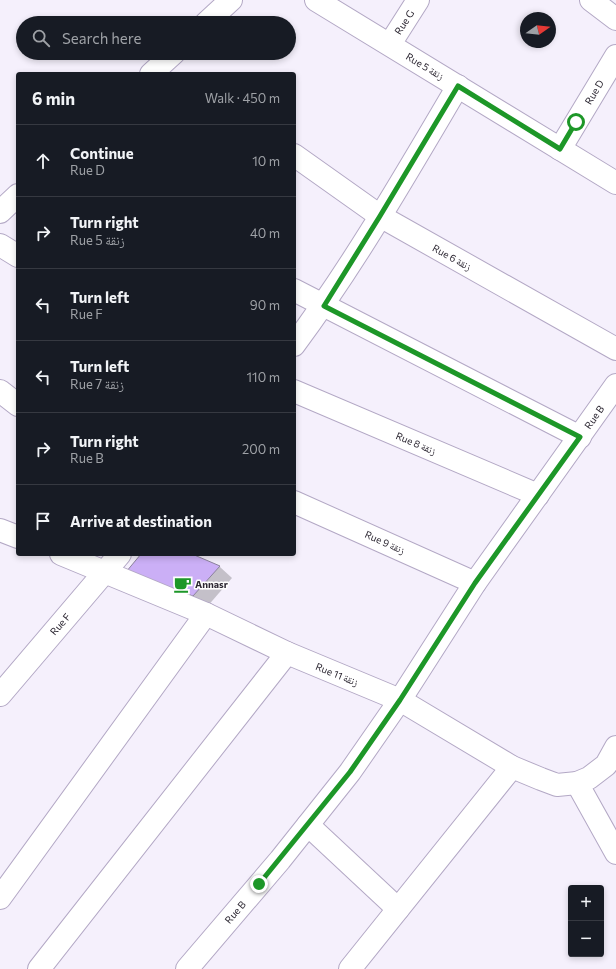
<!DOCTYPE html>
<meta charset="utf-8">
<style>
body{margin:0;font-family:Commissioner,"Noto Naskh Arabic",sans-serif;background:#20242c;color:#f1f3f6}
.controls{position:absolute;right:12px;bottom:12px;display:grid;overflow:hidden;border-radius:4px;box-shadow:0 2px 6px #0003}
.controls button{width:36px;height:36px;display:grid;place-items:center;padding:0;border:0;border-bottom:1px solid #363941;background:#171b24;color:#f1f3f6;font:20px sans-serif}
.compass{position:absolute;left:520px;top:12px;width:36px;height:36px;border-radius:50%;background:#171b24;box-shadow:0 2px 6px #0003;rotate:76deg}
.stop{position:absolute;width:12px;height:12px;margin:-9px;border:3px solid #1d9728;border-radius:50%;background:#fff}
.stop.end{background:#1d9728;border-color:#fff;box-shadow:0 1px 4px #0008}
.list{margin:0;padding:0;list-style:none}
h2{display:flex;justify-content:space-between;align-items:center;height:52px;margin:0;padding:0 16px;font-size:17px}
h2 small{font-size:13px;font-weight:400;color:#9ea1a6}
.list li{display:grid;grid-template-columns:26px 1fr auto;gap:12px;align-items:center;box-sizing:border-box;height:72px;padding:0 16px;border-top:1px solid #363941}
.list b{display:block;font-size:15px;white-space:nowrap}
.list p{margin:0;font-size:13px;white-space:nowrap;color:#9ea1a6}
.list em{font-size:13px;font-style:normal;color:#9ea1a6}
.icon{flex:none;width:22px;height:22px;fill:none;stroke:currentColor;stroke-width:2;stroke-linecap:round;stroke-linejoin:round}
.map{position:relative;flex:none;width:616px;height:969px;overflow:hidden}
.search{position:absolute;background:#171b24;box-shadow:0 2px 6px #0003;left:16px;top:16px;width:280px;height:44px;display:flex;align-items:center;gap:10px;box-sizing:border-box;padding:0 14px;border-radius:22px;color:#9ea1a6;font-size:15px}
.panel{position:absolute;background:#171b24;box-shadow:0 2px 6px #0003;left:16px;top:72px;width:280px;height:484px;border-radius:4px}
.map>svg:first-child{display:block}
.shadow{fill:#0003}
.building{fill:#cbaff6;stroke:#8c829d}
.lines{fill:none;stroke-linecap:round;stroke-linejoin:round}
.minor-casing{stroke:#b3a8c5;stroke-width:24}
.minor{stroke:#fff;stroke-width:22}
.route{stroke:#1d9728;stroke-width:5}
.labels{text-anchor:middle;stroke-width:3;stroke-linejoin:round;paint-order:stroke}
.street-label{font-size:10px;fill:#2d2833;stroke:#fff}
.poi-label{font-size:10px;font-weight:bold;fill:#2d2833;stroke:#fff;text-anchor:start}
</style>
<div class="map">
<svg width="616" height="969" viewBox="0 0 616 969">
<rect width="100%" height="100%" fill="#f5f0fc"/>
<polygon class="shadow" points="142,554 189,554 220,567 232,578 206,608 139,584"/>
<polygon class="building" points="141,554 192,554 220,566 193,596 126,572"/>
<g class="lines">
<defs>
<g id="minor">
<polyline points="316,0 616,183"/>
<polyline points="591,0 616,19"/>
<polyline points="206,23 231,0"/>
<polyline points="390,44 418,0"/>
<polyline points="151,74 174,53"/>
<polyline points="560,149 616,56"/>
<polyline points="294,155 380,216 616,349"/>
<polyline points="0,212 18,195"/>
<polyline points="0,245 18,256"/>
<polyline points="294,290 580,437"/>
<path d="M294 345C355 263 406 174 458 86"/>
<polyline points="0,391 18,405"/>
<polyline points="294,391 538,495"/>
<polyline points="294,502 475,583"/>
<polyline points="0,530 18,537"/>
<polyline points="61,554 206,614 287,653 400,700 512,767 541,779 557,785 577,783 589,778 606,765 616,747"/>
<polyline points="0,695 120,554"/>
<polyline points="577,783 616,853"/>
<polyline points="308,825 398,909"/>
<polyline points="0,898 206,614"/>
<polyline points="39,969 287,653"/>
<polyline points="187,969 280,860 350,772 400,700 475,583 616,385"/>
<polyline points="350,969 512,767"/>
</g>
</defs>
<use href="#minor" class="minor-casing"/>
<use href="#minor" class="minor"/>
</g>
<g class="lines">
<polyline class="route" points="259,884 350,772 400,700 475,583 580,437 324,306 380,216 458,86 560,149 576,122"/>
</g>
<defs>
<symbol id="cafe-bare" viewBox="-9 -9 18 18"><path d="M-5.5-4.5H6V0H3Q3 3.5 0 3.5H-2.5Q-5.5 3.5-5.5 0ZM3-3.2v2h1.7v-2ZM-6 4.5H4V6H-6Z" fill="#1d9728" stroke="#fff" stroke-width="2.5" paint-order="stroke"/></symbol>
</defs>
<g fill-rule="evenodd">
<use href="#cafe-bare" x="170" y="572" width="25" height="25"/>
</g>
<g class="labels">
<g class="street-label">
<text transform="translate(404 22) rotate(-57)" y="4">Rue G</text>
<text transform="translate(425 66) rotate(31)" y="4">Rue 5 زنقة</text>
<text transform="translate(594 92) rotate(-59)" y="4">Rue D</text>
<text transform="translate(452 257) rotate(29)" y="4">Rue 6 زنقة</text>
<text transform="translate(594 417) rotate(-55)" y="4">Rue B</text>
<text transform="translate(416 443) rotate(23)" y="4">Rue 8 زنقة</text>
<text transform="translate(385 542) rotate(24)" y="4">Rue 9 زنقة</text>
<text transform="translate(60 624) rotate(-49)" y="4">Rue F</text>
<text transform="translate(337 674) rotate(22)" y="4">Rue 11 زنقة</text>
<text transform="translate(235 912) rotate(-49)" y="4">Rue B</text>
</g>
<g class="poi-label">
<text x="195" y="588">Annasr</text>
</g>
</g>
</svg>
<div class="controls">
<button>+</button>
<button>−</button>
</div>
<svg class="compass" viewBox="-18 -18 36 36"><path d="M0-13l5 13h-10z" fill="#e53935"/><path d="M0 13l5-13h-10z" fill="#9ea1a6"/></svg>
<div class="stop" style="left:576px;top:122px"></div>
<div class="stop end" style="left:259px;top:884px"></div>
<div class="search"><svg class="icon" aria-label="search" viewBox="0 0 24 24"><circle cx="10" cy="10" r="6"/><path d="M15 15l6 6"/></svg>Search here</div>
<section class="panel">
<h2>6 min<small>Walk · 450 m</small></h2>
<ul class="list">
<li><svg class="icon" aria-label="ahead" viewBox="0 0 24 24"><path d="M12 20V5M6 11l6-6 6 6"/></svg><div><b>Continue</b><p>Rue D</p></div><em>10 m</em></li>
<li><svg class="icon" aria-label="right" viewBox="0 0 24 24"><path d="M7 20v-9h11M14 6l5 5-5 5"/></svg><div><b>Turn right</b><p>Rue 5 زنقة</p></div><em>40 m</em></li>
<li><svg class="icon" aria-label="left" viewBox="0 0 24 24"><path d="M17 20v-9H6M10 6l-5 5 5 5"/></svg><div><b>Turn left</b><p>Rue F</p></div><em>90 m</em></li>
<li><svg class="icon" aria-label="left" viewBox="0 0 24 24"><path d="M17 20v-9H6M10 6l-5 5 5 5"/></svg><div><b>Turn left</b><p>Rue 7 زنقة</p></div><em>110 m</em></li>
<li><svg class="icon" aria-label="right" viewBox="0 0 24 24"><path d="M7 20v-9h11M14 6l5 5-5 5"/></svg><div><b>Turn right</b><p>Rue B</p></div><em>200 m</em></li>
<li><svg class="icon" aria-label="arrive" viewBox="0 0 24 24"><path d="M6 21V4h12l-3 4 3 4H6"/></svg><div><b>Arrive at destination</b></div></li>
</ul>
</section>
</div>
